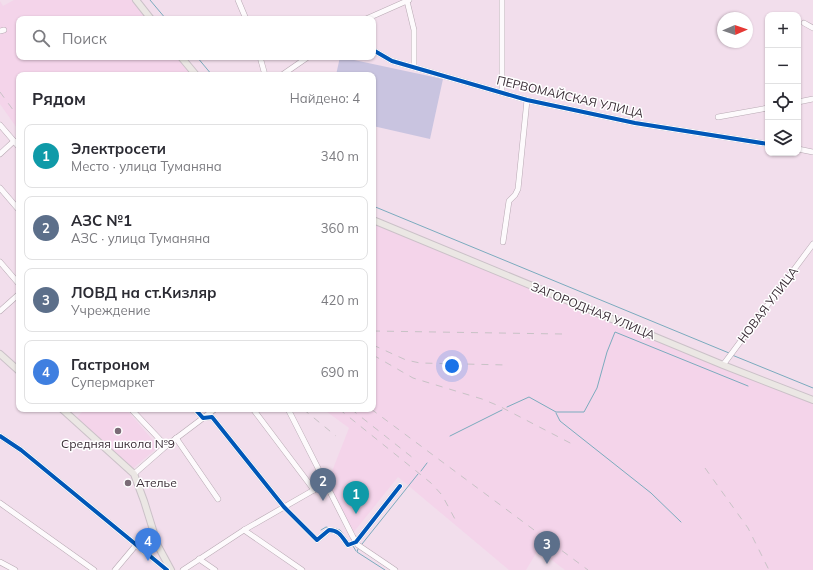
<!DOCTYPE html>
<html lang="ru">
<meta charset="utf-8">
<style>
body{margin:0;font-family:Mulish,sans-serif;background:#f7f7f7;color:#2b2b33}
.controls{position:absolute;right:12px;top:12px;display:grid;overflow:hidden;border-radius:8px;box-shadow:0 1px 3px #0004}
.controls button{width:36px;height:36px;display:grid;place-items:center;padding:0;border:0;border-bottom:1px solid #e1e1e2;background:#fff;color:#2b2b33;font:20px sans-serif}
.compass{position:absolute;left:717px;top:12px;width:36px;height:36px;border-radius:50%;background:#fff;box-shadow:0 1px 3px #0004;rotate:88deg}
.you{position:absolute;left:452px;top:366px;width:14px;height:14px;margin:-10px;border:3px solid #fff;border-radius:50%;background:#1a73e8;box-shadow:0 0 0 6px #1a73e833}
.badge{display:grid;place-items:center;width:26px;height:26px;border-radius:50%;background:#ea580c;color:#fff;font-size:13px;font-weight:700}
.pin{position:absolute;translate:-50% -33px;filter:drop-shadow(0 1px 2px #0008)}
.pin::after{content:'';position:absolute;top:21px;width:14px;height:12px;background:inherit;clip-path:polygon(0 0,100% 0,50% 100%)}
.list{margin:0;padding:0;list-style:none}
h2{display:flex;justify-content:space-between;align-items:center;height:52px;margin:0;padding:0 16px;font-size:17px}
h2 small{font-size:13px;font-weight:400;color:#7c7c81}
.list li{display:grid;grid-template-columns:26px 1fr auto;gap:12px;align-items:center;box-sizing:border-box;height:64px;margin:0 8px 8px;padding:0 8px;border:1px solid #e1e1e2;border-radius:8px}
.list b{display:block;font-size:15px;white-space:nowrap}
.list p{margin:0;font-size:13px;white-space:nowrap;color:#7c7c81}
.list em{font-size:13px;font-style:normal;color:#7c7c81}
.icon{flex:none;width:22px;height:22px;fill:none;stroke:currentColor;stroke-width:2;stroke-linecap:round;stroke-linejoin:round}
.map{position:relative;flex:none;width:813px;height:570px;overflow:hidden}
.search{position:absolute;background:#fff;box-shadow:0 1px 3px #0004;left:16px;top:16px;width:360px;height:44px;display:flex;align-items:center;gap:10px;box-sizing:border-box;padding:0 14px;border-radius:8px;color:#7c7c81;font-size:15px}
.panel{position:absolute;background:#fff;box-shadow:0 1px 3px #0004;left:16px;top:72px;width:360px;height:340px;border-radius:8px}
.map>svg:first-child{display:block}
.built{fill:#f4d4ea}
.green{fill:#c9c4e0}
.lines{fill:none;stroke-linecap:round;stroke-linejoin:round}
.stream{stroke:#7babbe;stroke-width:1}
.minor-casing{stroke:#b8a9b3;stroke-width:6}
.major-casing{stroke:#cbc1c8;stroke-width:8}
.minor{stroke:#fdfafc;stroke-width:5}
.major{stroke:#ebe7e4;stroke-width:6}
.rail{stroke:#c8c2c6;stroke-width:1;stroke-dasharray:7 7;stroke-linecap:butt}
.cycleway-casing{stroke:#fff;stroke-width:6}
.cycleway{stroke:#0057b8;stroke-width:4}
.poi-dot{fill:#7a6b76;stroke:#fff;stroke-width:1.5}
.labels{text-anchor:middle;stroke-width:3;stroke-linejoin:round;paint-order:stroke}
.street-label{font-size:12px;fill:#3a2d36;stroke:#fff}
.poi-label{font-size:12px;fill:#3a2d36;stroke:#fff}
</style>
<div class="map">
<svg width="813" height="570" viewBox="0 0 813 570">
<rect width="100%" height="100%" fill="#f2deec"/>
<g class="built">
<polygon points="14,0 135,0 150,19 19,19 19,57 179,57 193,75 19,75 19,131 0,104 0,1 3,6"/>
<polygon points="373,223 813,399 813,570 565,570 538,550 526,570 509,570 398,477 353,533 327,484 349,428 323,409 373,409"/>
<polygon points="85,409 126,409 157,445 156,449 131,470 76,418"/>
</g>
<polygon class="green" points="340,57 443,79 430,139 373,126 373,75 336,75"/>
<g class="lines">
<g class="stream">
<polyline points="150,0 166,19"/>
<polyline points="197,57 212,75"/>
<polyline points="373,206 729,353"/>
<polyline points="732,355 813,388"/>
<polyline points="507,407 529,397 556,412 584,412 597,388 607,352 615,332 748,386"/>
<polyline points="556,413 560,421 651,493 681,522"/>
<polyline points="450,436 502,410"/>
<polyline points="421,471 427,463"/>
<polyline points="336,529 340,530 349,542"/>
<polyline points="321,530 326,527 330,528"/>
<polyline points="362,544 418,474"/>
<polyline points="353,546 356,551"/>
<polyline points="358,549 357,552 385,570"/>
</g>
<defs>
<g id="minor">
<polyline points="238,0 246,19"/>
<polyline points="502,0 502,93"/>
<polyline points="407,1 414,30 414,67"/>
<polyline points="366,19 409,0"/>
<polyline points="804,23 813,28"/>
<polyline points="0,31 4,30"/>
<polyline points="373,50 392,61 527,100 635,123 768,144"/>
<polyline points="260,57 265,75"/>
<polyline points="282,75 308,57"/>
<polyline points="798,102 813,99"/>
<polyline points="718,117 768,108"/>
<polyline points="0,125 19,147"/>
<polyline points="798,149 813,152"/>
<polyline points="0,154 14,141"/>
<polyline points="0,188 19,210"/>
<polyline points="503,242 509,201 515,195 518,189 527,100"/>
<polyline points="0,262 19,284"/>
<polyline points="0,311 19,294"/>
<polyline points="723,365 813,244"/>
<polyline points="131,409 166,446"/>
<path d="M195 409 203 418 212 417 284 507 317 540 329 530C339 530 342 537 348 545L356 542 400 486"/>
<polyline points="253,409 314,490"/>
<polyline points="288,409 353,537 358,545 395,570"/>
<polyline points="0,436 21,450 167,570"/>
<polyline points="176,438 218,499"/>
<polyline points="134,474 166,446 215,409"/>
<polyline points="0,503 94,570"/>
<polyline points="244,530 302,570"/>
<polyline points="199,559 215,570"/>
<polyline points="0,562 15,570"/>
<polyline points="115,570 136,545"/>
<polyline points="183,570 244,530 326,483"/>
</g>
<g id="major">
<polyline points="136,0 151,19"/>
<polyline points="181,57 196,75"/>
<polyline points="373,220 723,365 813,400"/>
<polyline points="0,354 19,371"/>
<polyline points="62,409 134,474 144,501 158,546 171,570"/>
</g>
</defs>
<use href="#minor" class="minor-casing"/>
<use href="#major" class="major-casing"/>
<use href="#minor" class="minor"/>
<use href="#major" class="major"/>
<g class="rail">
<polyline points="0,92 19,118"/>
<polyline points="373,331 562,334"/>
<polyline points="373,345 406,360 420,363 507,365"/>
<polyline points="373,355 413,378 482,399 499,406 574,445"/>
<polyline points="303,409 336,436"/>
<polyline points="339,409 431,483 442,495 456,521"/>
<polyline points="351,409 413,458"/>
<polyline points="371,409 588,570"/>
<polyline points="705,468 748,528 769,570"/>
</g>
<defs>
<g id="cycleway">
<polyline points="373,50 392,61 527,100 635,123 768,144"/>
<path d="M195 409 203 418 212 417 284 507 317 540 329 530C339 530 342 537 348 545L356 542 400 486"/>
<polyline points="0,436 21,450 167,570"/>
</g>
</defs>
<use href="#cycleway" class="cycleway-casing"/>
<use href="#cycleway" class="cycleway"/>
</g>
<g class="poi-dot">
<circle cx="118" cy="431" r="4"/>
<circle cx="128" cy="483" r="4"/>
</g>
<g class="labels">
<g class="street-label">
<text transform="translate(570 97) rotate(13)" y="4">ПЕРВОМАЙСКАЯ УЛИЦА</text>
<text transform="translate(768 305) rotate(-53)" y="4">НОВАЯ УЛИЦА</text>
<text transform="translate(593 311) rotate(22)" y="4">ЗАГОРОДНАЯ УЛИЦА</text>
</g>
<g class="poi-label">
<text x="118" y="448">Средняя школа №9</text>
<text x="136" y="487" text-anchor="start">Ателье</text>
</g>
</g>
</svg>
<div class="controls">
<button>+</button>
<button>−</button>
<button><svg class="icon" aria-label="locate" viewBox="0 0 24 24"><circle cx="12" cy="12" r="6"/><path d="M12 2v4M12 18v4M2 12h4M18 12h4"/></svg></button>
<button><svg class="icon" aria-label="layers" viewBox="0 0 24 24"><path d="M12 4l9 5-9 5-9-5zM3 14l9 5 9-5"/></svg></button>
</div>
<svg class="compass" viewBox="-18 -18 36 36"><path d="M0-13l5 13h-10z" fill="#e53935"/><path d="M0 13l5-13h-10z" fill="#7c7c81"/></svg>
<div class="you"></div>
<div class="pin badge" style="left:356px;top:514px;background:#0f9aa8">1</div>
<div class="pin badge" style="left:323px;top:501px;background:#5c6f8a">2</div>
<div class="pin badge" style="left:547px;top:564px;background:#5c6f8a">3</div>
<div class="pin badge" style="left:148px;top:561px;background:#3f7fe0">4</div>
<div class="search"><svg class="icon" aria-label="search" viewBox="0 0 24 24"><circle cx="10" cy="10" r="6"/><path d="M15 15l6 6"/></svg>Поиск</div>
<section class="panel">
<h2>Рядом<small>Найдено: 4</small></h2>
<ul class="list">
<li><span class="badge" style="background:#0f9aa8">1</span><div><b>Электросети</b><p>Место · улица Туманяна</p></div><em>340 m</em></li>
<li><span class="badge" style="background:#5c6f8a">2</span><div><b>АЗС №1</b><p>АЗС · улица Туманяна</p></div><em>360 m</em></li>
<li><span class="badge" style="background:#5c6f8a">3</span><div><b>ЛОВД на ст.Кизляр</b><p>Учреждение</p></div><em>420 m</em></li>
<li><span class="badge" style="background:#3f7fe0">4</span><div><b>Гастроном</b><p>Супермаркет</p></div><em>690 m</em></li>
</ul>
</section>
</div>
